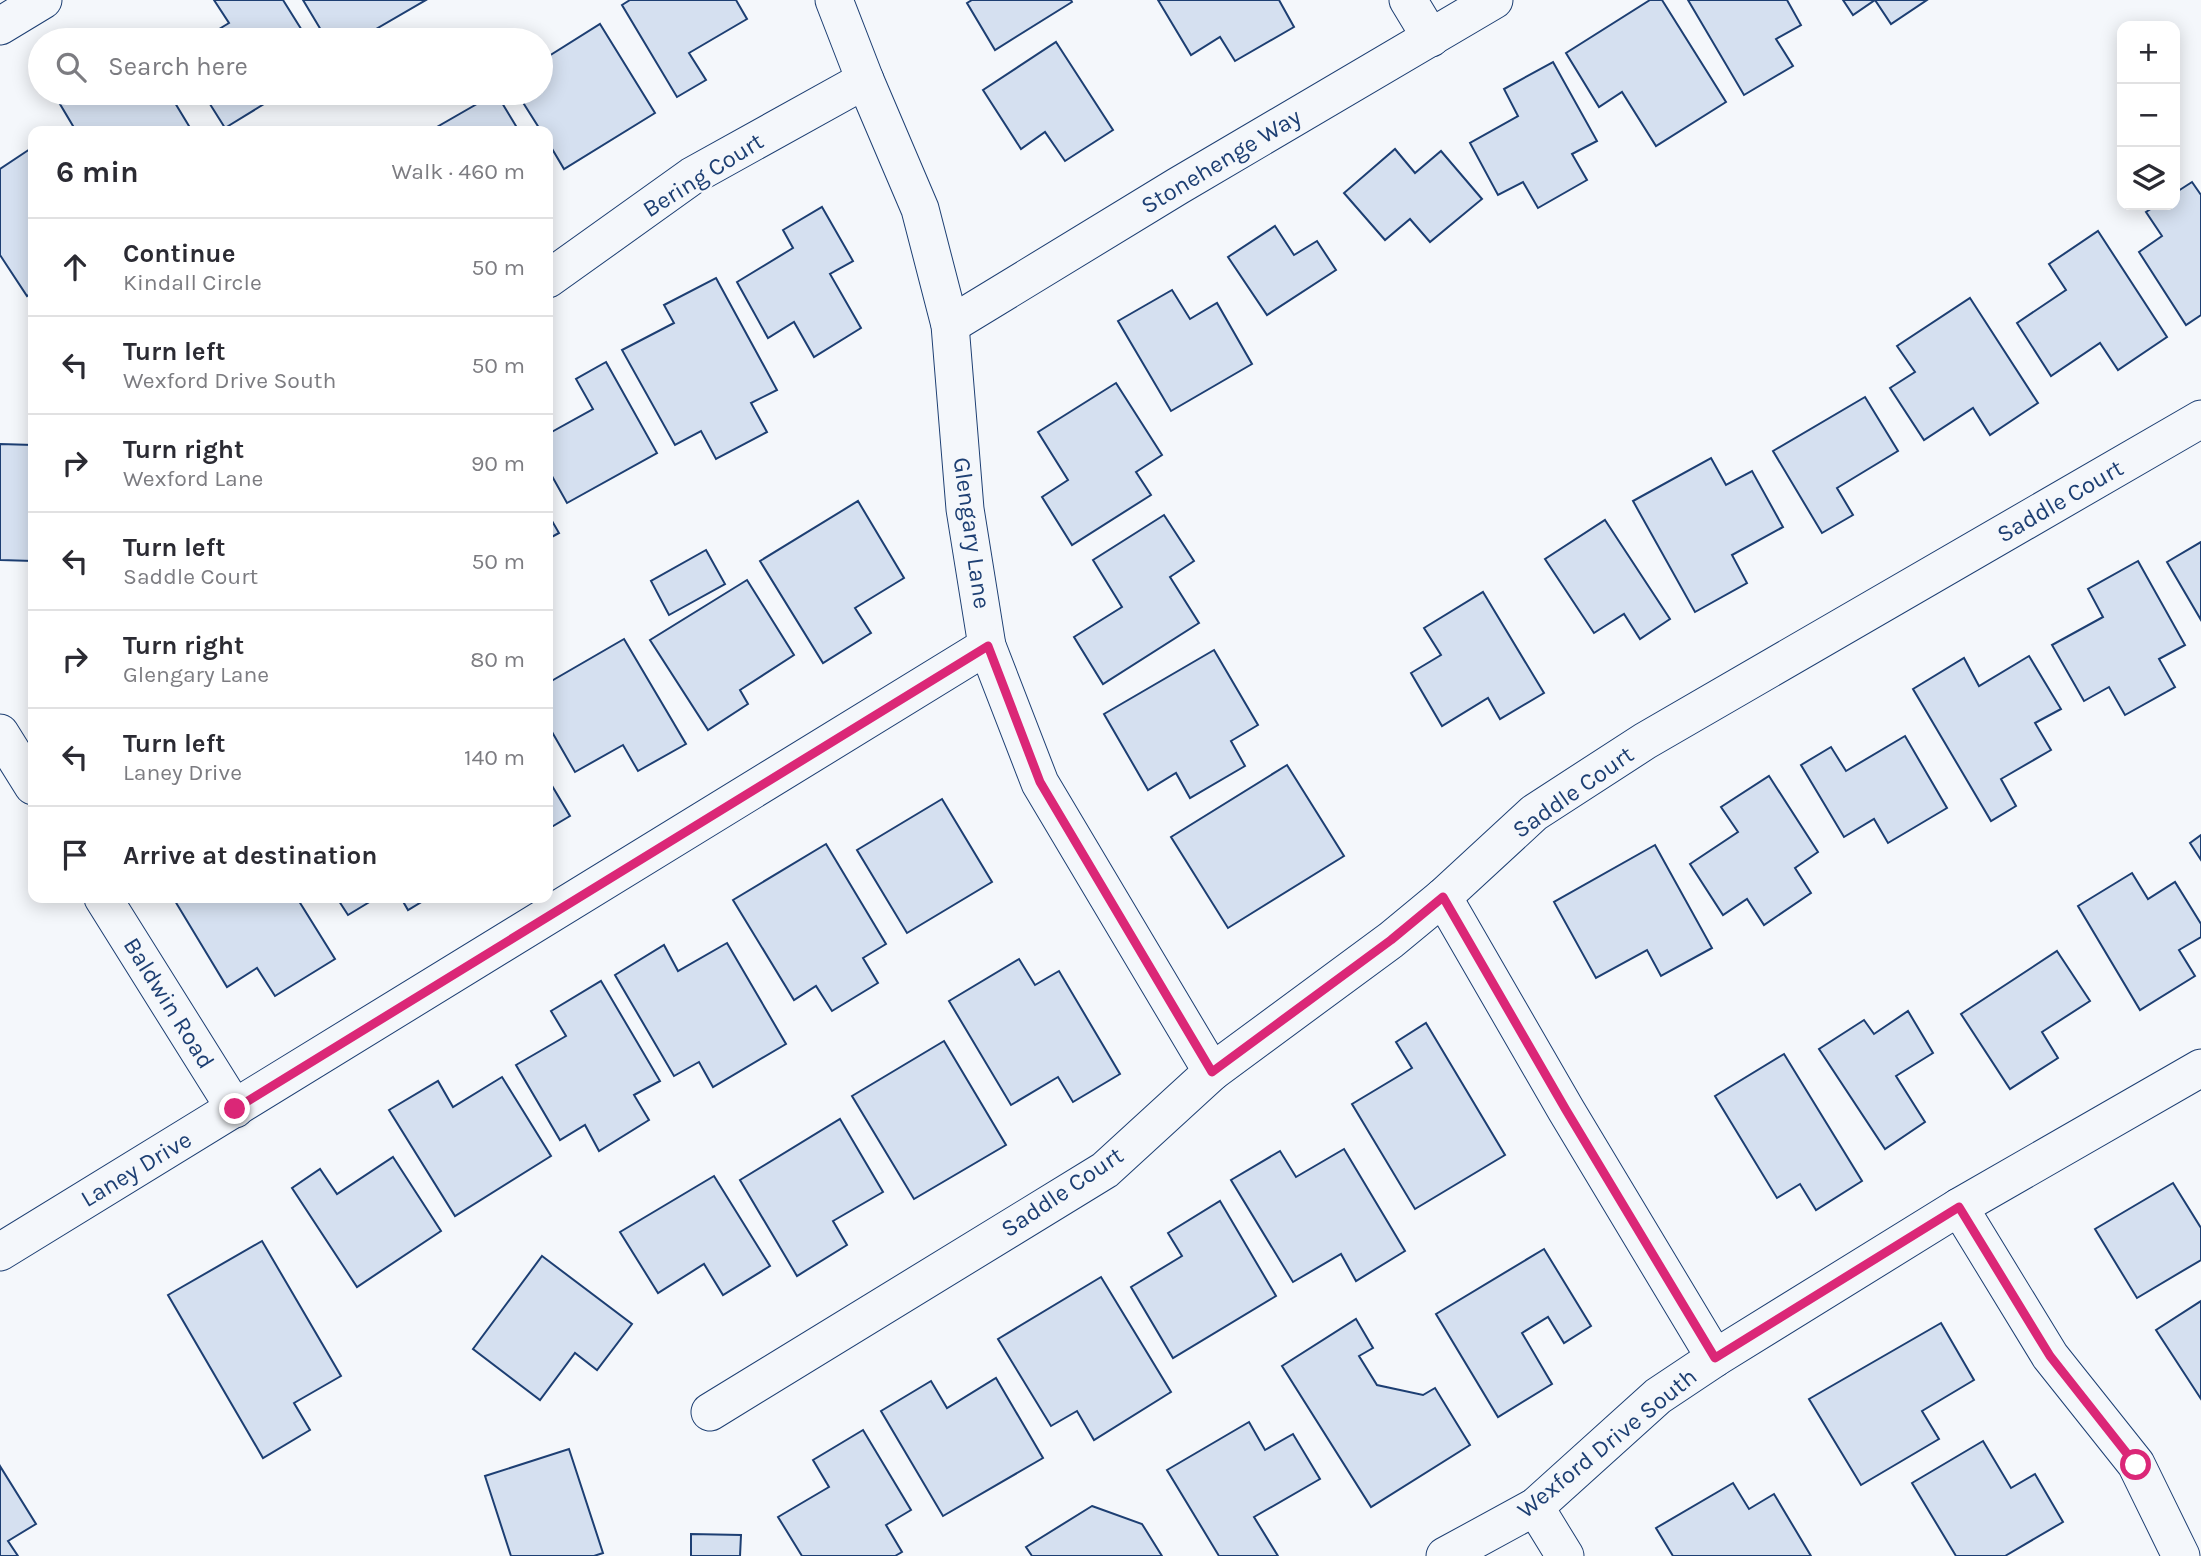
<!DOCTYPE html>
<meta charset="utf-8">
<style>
body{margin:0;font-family:Karla,sans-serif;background:#f7f7f7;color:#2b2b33}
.controls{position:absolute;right:21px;top:21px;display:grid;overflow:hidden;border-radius:14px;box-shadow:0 4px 18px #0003}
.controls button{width:63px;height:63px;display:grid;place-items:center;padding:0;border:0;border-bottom:2px solid #e1e1e2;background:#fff;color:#2b2b33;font:35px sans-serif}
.stop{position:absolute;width:21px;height:21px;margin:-16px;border:5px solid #db2777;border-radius:50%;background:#fff}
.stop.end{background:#db2777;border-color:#fff;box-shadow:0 2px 7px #0008}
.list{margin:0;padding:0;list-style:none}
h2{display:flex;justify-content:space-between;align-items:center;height:91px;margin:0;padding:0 28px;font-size:30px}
h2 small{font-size:23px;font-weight:400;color:#7c7c81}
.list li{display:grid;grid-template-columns:46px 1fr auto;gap:21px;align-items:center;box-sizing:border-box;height:98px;padding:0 28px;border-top:2px solid #e1e1e2}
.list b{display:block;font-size:26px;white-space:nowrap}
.list p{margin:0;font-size:23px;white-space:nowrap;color:#7c7c81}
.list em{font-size:23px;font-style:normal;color:#7c7c81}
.icon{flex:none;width:38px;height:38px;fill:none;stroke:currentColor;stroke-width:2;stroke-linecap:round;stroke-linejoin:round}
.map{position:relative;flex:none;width:2201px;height:1556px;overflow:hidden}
.search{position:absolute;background:#fff;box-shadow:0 4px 18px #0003;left:28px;top:28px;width:525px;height:77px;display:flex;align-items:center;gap:18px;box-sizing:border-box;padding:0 24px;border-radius:38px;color:#7c7c81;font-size:26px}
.panel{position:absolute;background:#fff;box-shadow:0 4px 18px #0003;left:28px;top:126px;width:525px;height:777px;border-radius:14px}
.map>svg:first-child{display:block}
.building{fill:#d5e0f0;stroke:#1d3f73;stroke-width:2}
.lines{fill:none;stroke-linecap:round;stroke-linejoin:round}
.street-casing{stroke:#1d3f73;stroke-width:39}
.street{stroke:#f4f7fb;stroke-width:37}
.route{stroke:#db2777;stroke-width:9}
.labels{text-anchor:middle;stroke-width:5;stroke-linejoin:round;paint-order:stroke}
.street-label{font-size:24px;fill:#1d3f73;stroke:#f4f7fb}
</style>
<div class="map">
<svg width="2201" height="1556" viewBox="0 0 2201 1556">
<rect width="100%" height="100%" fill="#f4f7fb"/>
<g class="building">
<polygon points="214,0 283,0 308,40 201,40 229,23"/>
<polygon points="303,0 426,0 357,40 327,40"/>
<polygon points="630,0 736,0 747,19 689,53 706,80 677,97 622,5"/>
<polygon points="972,0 1071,0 1072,2 995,50 967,3"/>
<polygon points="1158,0 1279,0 1294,27 1235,61 1220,37 1191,55"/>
<polygon points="1650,0 1662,0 1726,102 1656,146 1622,92 1599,107 1566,53"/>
<polygon points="1688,0 1787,0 1801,25 1776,39 1793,66 1744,95"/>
<polygon points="1843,0 1875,0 1853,15"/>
<polygon points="1875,0 1927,0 1891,24"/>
<polygon points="600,24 655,113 564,169 548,142 548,131 541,131 517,93 541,93 541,61"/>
<polygon points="1056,42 1113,130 1065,161 1045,132 1021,149 983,90"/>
<polygon points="1553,62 1597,141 1572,154 1587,180 1538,208 1523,182 1498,195 1470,143 1518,116 1504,89"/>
<polygon points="57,93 92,93 97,102 113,93 169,93 192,131 76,131 54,94"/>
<polygon points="203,93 282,93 225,128"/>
<polygon points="496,93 519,131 430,131"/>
<polygon points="33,147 33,292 27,296 0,255 0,169"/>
<polygon points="1395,149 1415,173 1441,151 1482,199 1430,242 1410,219 1385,240 1344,193"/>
<polygon points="2192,182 2201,195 2201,315 2186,325 2139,252 2162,236 2146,212 2157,205 2175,205 2175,193"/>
<polygon points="822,207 853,261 830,274 861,328 814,357 794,322 768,338 737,282 793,248 783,230"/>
<polygon points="1275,226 1294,255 1317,241 1336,270 1267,315 1228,257"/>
<polygon points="2098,231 2167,337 2118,370 2100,343 2051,376 2017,323 2066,290 2049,264"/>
<polygon points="716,278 777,390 751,403 767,432 716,459 701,431 675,445 622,350 674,323 664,305"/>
<polygon points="1172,290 1190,319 1217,303 1252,364 1171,411 1118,321"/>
<polygon points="1970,298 2038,403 1990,435 1973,408 1924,440 1890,388 1915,372 1897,346"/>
<polygon points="606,362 657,453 567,503 548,469 548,434 593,409 576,379"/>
<polygon points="1116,383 1162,455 1136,472 1151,495 1072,545 1042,497 1068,480 1038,432"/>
<polygon points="1865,397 1898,451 1837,488 1853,515 1822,533 1773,451"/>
<polygon points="0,444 33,445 33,561 0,560"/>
<polygon points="1711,458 1726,485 1752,471 1783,527 1732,555 1747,583 1695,612 1633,501"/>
<polygon points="858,501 904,578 855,608 871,633 823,663 760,561"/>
<polygon points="548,514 559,533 548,539"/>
<polygon points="1164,515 1194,561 1170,577 1199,623 1103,684 1074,637 1122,607 1093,560"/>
<polygon points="1605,520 1670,619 1640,639 1624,614 1594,633 1545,559"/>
<polygon points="2201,542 2201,620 2167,562"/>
<polygon points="706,550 725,584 669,615 651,581"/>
<polygon points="2138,561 2185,645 2159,659 2175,687 2125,715 2109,687 2084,701 2052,645 2103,617 2088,589"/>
<polygon points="747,580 794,655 740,690 748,704 708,730 650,640"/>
<polygon points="1483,592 1544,693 1500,719 1488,698 1442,726 1411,673 1441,655 1424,628"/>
<polygon points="624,639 686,744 638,771 623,745 575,772 548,725 548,683"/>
<polygon points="1214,650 1258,725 1231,741 1245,766 1190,798 1176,773 1148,790 1104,714"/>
<polygon points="2029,656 2061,709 2035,723 2051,750 2001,779 2016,806 1991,821 1913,689 1964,658 1979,686"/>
<polygon points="1905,736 1947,808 1888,843 1874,819 1844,837 1801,765 1831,747 1846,771"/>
<polygon points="1287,765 1344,856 1228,928 1171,837"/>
<polygon points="1769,776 1818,852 1795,868 1811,893 1764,925 1747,899 1723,915 1690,864 1738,832 1721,807"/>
<polygon points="548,779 570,816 548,829"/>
<polygon points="942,799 992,882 907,933 857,850"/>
<polygon points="2201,835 2201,860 2190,843"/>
<polygon points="826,844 886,944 863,958 878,983 832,1011 816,986 794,1000 733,900"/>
<polygon points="1655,845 1712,948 1661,976 1647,950 1596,978 1554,902"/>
<polygon points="2132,873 2148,899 2175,882 2201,924 2201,937 2179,950 2195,976 2140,1010 2078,906"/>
<polygon points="181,898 297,898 335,959 275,996 257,968 227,987 175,901"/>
<polygon points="337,898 376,898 348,915"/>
<polygon points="401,898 428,898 408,910"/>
<polygon points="727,943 786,1044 713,1087 699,1062 674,1076 615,975 664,945 678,971"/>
<polygon points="2057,951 2090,1001 2042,1032 2058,1058 2010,1089 1961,1014"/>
<polygon points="1019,959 1035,985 1059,971 1120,1074 1073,1102 1058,1077 1011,1105 949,1001"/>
<polygon points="601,981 660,1081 634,1095 649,1120 599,1151 585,1125 560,1140 516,1065 566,1036 551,1011"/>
<polygon points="1908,1011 1933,1053 1896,1076 1925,1122 1885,1149 1819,1049 1864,1020 1874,1034"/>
<polygon points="1426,1023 1505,1155 1415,1209 1352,1104 1412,1068 1396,1042"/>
<polygon points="944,1041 1006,1145 914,1199 852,1096"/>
<polygon points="1784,1054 1862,1181 1816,1210 1800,1184 1777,1198 1715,1096"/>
<polygon points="502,1077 551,1156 455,1216 389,1110 438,1081 453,1107"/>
<polygon points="840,1119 883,1192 833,1221 847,1245 797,1276 740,1180"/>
<polygon points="1344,1149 1405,1251 1356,1281 1341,1254 1293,1282 1231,1180 1280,1151 1296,1177"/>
<polygon points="393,1157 441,1231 357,1287 292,1188 320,1169 337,1194"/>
<polygon points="714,1176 770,1266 723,1295 704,1264 658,1293 620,1232"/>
<polygon points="2173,1183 2201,1228 2201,1260 2137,1298 2095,1229"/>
<polygon points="1220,1201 1276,1296 1173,1358 1131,1287 1182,1256 1168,1233"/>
<polygon points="262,1241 341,1376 294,1403 310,1430 263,1458 168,1295"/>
<polygon points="1544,1249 1591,1326 1564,1343 1548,1317 1522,1333 1552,1384 1498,1417 1436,1314"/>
<polygon points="542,1256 632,1324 597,1370 575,1353 540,1400 473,1349"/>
<polygon points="1101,1277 1171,1392 1094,1440 1077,1411 1051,1426 998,1339"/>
<polygon points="2201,1301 2201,1399 2156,1330"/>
<polygon points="1356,1319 1373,1348 1359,1356 1377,1385 1423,1395 1435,1388 1470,1445 1371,1507 1282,1366"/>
<polygon points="1941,1323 1974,1380 1922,1411 1939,1439 1861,1485 1809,1399"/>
<polygon points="996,1378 1043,1458 943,1516 881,1411 931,1381 947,1408"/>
<polygon points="1249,1422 1265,1450 1293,1434 1320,1479 1254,1517 1278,1556 1219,1556 1167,1470"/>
<polygon points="863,1430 911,1510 886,1525 902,1552 895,1556 802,1556 778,1517 829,1487 813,1460"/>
<polygon points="1983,1441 2011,1488 2035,1474 2063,1522 2005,1556 1956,1556 1912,1483"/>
<polygon points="569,1449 603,1553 594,1556 511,1556 485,1476"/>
<polygon points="0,1466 36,1524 8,1541 18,1556 0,1556"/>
<polygon points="1733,1483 1749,1509 1774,1494 1811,1556 1673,1556 1656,1528"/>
<polygon points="1092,1506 1142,1524 1162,1556 1032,1556 1026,1547"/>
<polygon points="691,1534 741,1535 740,1556 691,1556"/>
</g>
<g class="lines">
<defs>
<g id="street">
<polyline points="834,0 865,80 920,209 950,325 965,509 987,646 1040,783 1212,1072"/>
<polyline points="1408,0 1431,38"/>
<polyline points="0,26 43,0"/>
<polyline points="548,279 692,176 865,80"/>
<polyline points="950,325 1178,186 1494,0"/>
<polyline points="0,733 33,786"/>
<polyline points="1443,897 1566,1110 1715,1358"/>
<polyline points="103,898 235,1109"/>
<polyline points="1959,1207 2050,1356 2136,1464 2181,1556"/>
<polyline points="0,1252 987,646"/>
<polyline points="710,1412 1105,1170 1212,1072 1391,940 1443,897 1534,813 1645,741 2201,419"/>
<polyline points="1535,1507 1565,1556"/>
<polyline points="1445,1556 1535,1507 1658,1396 1715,1358 1959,1207 2201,1068"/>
</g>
</defs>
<use href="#street" class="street-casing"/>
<use href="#street" class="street"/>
</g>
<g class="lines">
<polyline class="route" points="235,1109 988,646 1040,782 1212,1072 1391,940 1443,897 1566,1110 1715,1358 1959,1207 2050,1356 2136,1465"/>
</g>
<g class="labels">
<g class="street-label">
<text transform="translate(1221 161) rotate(-31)" y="8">Stonehenge Way</text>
<text transform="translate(703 175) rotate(-32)" y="8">Bering Court</text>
<text transform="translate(2060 501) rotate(-30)" y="8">Saddle Court</text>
<text transform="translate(972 533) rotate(82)" y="8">Glengary Lane</text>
<text transform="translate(1573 792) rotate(-35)" y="8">Saddle Court</text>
<text transform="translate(169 1003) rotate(58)" y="8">Baldwin Road</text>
<text transform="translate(136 1169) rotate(-31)" y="8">Laney Drive</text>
<text transform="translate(1062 1192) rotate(-34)" y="8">Saddle Court</text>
<text transform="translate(1607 1443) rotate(-39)" y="8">Wexford Drive South</text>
</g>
</g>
</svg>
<div class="controls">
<button>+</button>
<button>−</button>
<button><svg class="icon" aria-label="layers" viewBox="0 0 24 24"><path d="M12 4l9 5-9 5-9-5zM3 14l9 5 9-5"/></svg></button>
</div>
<div class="stop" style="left:2136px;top:1465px"></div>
<div class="stop end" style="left:235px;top:1109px"></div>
<div class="search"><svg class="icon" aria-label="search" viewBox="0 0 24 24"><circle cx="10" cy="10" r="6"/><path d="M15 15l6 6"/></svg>Search here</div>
<section class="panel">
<h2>6 min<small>Walk · 460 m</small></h2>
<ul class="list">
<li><svg class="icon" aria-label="ahead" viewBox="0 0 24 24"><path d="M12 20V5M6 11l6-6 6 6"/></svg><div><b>Continue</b><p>Kindall Circle</p></div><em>50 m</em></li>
<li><svg class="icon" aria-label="left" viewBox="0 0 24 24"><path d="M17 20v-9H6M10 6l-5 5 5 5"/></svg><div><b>Turn left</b><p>Wexford Drive South</p></div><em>50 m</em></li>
<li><svg class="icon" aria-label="right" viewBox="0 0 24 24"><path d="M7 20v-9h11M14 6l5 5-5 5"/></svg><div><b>Turn right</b><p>Wexford Lane</p></div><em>90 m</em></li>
<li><svg class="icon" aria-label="left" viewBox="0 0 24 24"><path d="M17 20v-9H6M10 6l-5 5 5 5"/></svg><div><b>Turn left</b><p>Saddle Court</p></div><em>50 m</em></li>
<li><svg class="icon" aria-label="right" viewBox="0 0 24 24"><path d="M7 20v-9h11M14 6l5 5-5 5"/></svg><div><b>Turn right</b><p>Glengary Lane</p></div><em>80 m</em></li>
<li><svg class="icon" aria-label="left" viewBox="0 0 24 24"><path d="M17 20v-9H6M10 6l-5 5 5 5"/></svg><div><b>Turn left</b><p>Laney Drive</p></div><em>140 m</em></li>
<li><svg class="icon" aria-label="arrive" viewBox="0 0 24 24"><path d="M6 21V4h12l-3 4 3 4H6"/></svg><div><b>Arrive at destination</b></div></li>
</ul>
</section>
</div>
